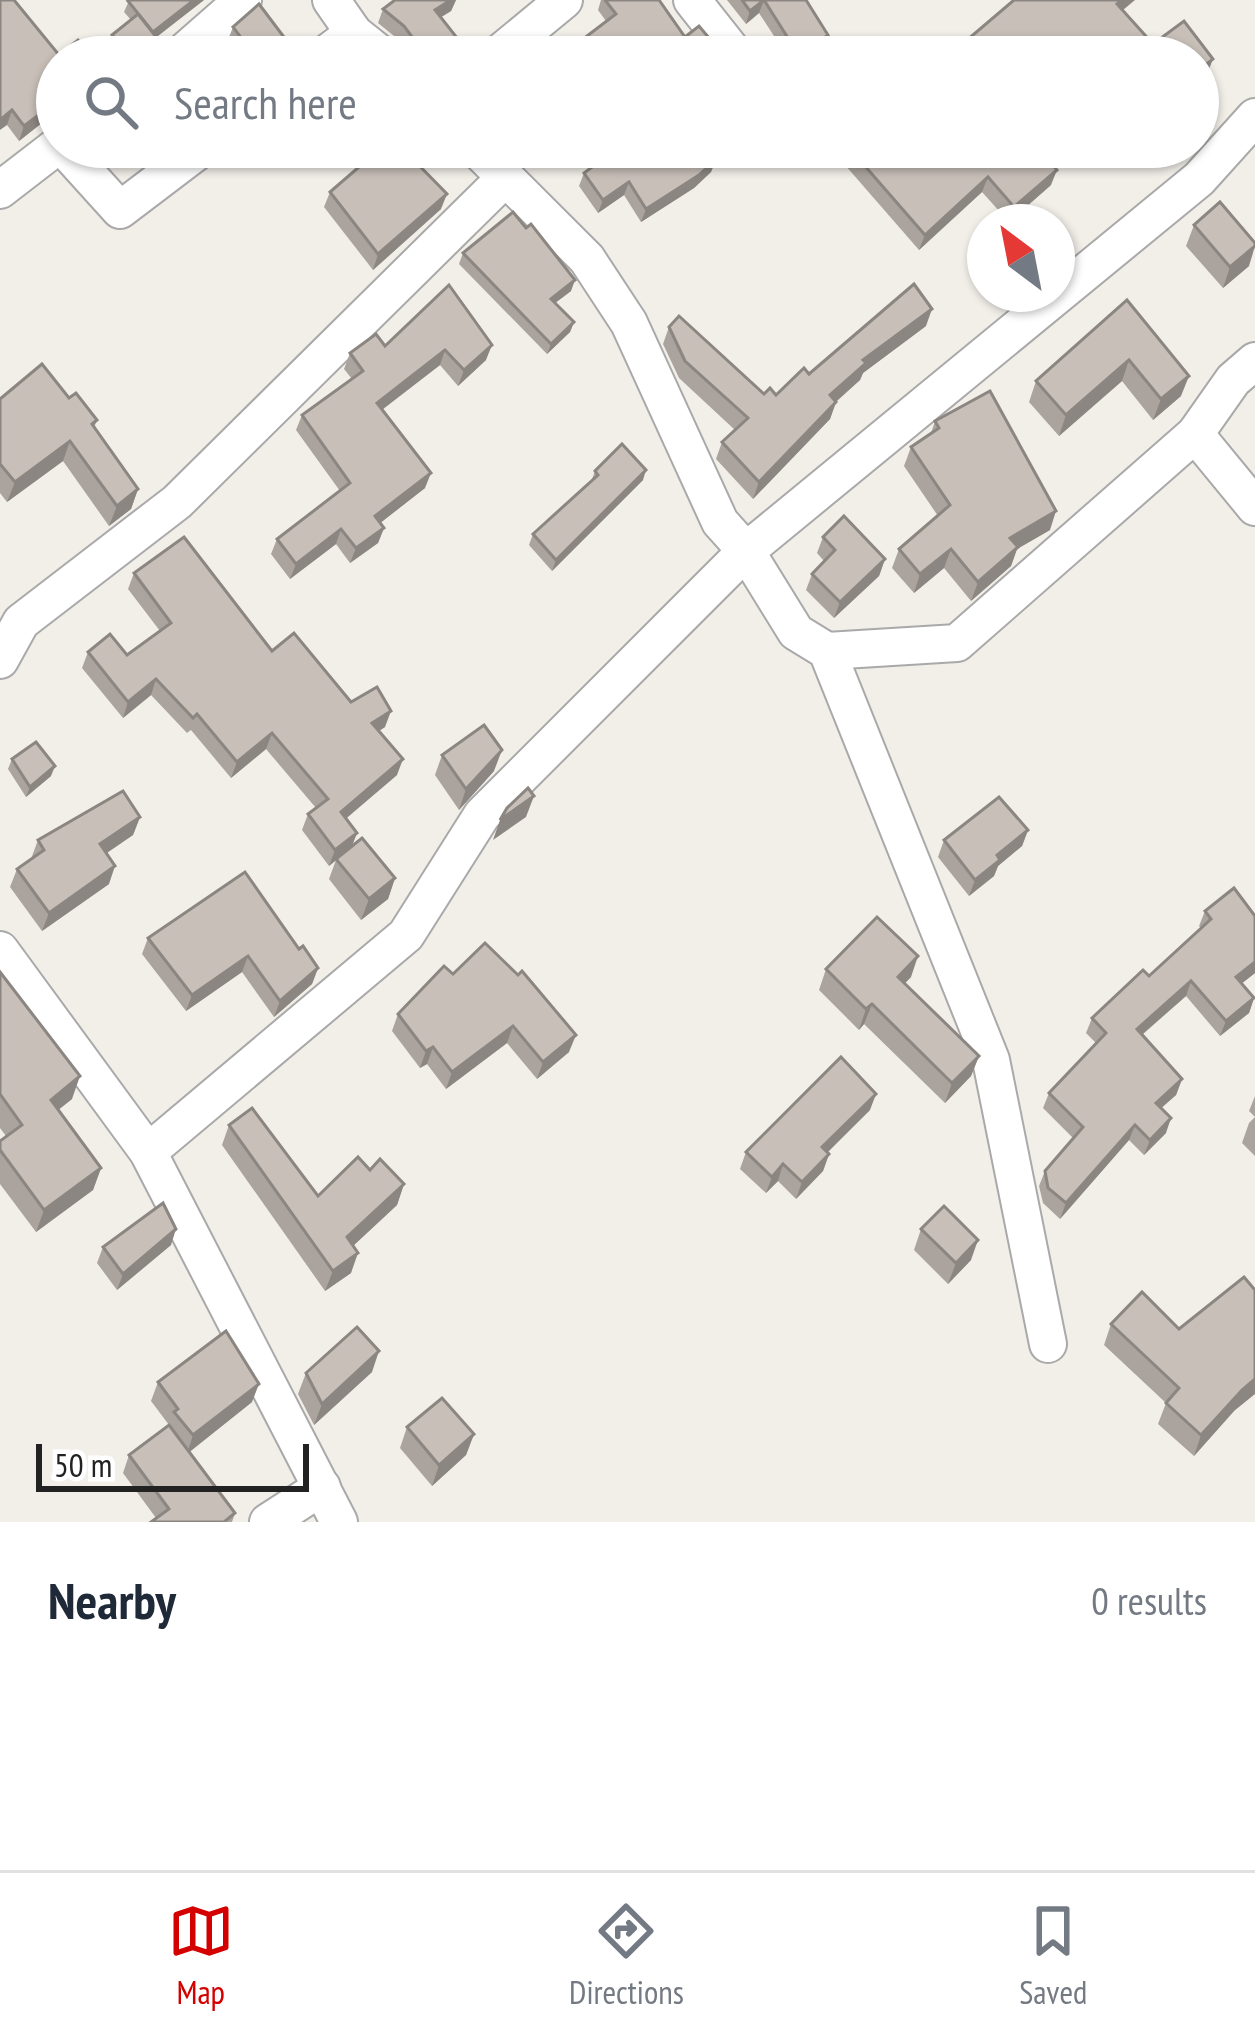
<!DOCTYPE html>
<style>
body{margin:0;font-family:"PT Sans Narrow",sans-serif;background:#f6f6f7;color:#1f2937}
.compass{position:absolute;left:967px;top:204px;width:108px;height:108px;border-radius:50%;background:#fff;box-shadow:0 3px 9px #0004;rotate:328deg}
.scale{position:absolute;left:36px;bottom:30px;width:273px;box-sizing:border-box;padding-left:12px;border:6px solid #222;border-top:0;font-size:33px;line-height:42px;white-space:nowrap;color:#222;-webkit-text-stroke:9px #fff;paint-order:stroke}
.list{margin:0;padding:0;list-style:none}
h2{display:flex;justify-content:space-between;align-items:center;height:156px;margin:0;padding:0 48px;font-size:51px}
h2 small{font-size:39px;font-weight:400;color:#747a83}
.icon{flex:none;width:66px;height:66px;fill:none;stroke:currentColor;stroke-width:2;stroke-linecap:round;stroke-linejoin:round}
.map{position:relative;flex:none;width:1255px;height:1522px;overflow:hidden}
.search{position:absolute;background:#fff;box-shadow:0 3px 9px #0004;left:36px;right:36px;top:36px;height:132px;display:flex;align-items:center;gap:30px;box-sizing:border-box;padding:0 42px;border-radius:66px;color:#747a83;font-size:45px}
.sheet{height:348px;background:#fff}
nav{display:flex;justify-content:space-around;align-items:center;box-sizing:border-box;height:168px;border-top:3px solid #e0e1e3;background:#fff;font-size:33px;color:#747a83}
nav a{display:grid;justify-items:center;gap:6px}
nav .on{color:#d40000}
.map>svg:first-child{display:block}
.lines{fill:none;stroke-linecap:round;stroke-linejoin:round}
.street-casing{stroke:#a9a9a9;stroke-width:40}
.street{stroke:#fff;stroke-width:36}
.wall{fill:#aba49e}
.shaded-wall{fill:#8b8681}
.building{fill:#c7bfb8;stroke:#8b8681;stroke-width:3}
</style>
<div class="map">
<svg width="1255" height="1522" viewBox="0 0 1255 1522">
<rect width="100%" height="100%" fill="#f2efe9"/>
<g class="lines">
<defs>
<g id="street">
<polyline points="331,0 354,33 384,57"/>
<polyline points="692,0 737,57"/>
<polyline points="178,57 243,0"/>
<polyline points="322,57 354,33"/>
<polyline points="495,57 564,0"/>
<polyline points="63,147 120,210 203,147"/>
<polyline points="475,147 587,259 629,323 720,522 746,551 796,632 827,651 991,1060 1048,1344"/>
<polyline points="0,190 57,146"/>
<polyline points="1195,434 1255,507"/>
<polyline points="827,651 957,643 1195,434 1233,380 1255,361"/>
<polyline points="0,660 21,622 177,502 503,180"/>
<polyline points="0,950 148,1152 339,1522"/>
<polyline points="148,1152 406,935 482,815 746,551 1199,179 1255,117"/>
<polyline points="268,1522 322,1487"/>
</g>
</defs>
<use href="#street" class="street-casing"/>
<use href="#street" class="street"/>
</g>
<g class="wall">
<polygon points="0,0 57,57 57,111 19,141 7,125"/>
<polygon points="126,0 204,0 156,37 172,57 110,57 106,52 112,35 131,20 124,12 128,3"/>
<polygon points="456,0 451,11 441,17 472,57 411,57 399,40 378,23 383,9"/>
<polygon points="601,0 659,0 685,37 725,57 582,57 578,52 583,39 606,21 598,10"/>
<polygon points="727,0 806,0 828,35 823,48 815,54 785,53 759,13 746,24"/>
<polygon points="233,27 299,57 232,53 226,45"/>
<polygon points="589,147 731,147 715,162 711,172 694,188 641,222 624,195 598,213 579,186 584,173 599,162"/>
<polygon points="851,150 1051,185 1009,222 982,192 919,250 845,165"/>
<polygon points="330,192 441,209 373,270 324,207"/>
<polygon points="1194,225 1249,266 1223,288 1186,246"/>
<polygon points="463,253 571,291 555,303 574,322 570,332 547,354 459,264"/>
<polygon points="449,285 486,360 458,386 440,365 382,410 425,488 380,523 384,528 378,543 350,563 336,544 290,579 271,554 277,539 340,491 296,430 302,415 352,379 344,369 350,353 385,346"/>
<polygon points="1127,300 1181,396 1153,420 1122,381 1059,436 1029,402 1036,381"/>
<polygon points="926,326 863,373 860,380 836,402 830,419 753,499 716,459 722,442 735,430 679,378 663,344 669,327 764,394 776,395 809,374"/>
<polygon points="69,398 97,420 94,428 138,489 131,509 109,526 63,461 7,502 0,493 0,399"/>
<polygon points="935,421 1050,530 1017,549 1011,566 971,601 944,568 914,593 892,568 899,549 938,516 904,466 911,447 931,433"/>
<polygon points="595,471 643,480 552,571 529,545 533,534 591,482"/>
<polygon points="823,537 885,559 879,576 834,618 806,590 812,574 824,561 817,553"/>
<polygon points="134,573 272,651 385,727 379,731 397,775 346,818 357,833 352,846 395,878 388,899 361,920 329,879 336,860 329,866 302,830 308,814 316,808 266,749 231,778 191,730 187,733 151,695 123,718 82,668 88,652 127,655 160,631 128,589"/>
<polygon points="442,755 494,771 459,810 435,775"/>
<polygon points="12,759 51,776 26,797 8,769"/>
<polygon points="140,817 133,835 107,853 109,884 42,931 10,887 17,869 31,859 38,840"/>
<polygon points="1028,830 1022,846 998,866 994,876 969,896 938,857 944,840"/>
<polygon points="1205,911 1255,916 1255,973 1242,983 1254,998 1249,1013 1220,1036 1186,996 1142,1035 1182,1079 1176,1095 1161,1108 1166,1133 1144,1155 1129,1140 1060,1219 1043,1203 1039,1186 1045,1171 1073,1138 1043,1108 1049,1093 1096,1043 1086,1033 1092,1018 1149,976 1201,928 1199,926"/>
<polygon points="148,938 299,949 318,968 312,984 274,1017 242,972 186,1011 142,954"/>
<polygon points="826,969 911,977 905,983 979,1056 971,1076 945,1103 864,1024 859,1030 819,990"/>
<polygon points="0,972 72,1099 58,1110 101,1168 93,1190 36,1232 0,1184 0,1141 6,1136 0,1128"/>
<polygon points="453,974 569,1052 537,1079 507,1043 446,1089 427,1064 420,1068 392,1031 398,1014"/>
<polygon points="1255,1096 1255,1117 1249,1111"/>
<polygon points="870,1110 827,1152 829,1154 823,1171 796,1199 778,1181 766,1193 740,1169 746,1152"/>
<polygon points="1255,1117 1255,1156 1242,1143 1249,1123"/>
<polygon points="229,1125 318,1196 370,1170 404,1184 397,1205 353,1246 351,1273 325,1291 222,1145"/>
<polygon points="921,1229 971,1260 948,1284 914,1250"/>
<polygon points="171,1245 117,1290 97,1263 103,1247"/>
<polygon points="1111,1324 1234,1411 1194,1456 1158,1424 1166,1403 1104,1345"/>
<polygon points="372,1372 314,1425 298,1394 306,1373"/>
<polygon points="158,1382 252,1402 189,1452 235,1513 232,1522 151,1522 156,1518 123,1473 129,1455 169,1425 151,1401"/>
<polygon points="407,1427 474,1434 466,1455 432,1486 400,1448"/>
</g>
<g class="shaded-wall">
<polygon points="194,0 204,0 149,43 153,32"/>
<polygon points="450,0 456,0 451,11 430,24 435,10"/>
<polygon points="764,0 759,13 746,24 750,11"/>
<polygon points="1122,0 1135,0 1111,20 1117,4"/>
<polygon points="828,35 823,48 811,57 810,48"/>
<polygon points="1213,59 1207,74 1198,82 1198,71"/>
<polygon points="57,101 57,111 19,141 24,126"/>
<polygon points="12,110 7,125 0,130 0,120"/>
<polygon points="721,147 731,147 715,162 711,172 694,188 641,222 646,209"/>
<polygon points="1057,170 1051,185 1009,222 1014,207"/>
<polygon points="988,177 982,192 919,250 925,235"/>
<polygon points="629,182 624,195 598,213 603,200"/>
<polygon points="447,194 441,209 373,270 378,254"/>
<polygon points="1255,246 1249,266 1223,288 1230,267"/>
<polygon points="575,280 571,291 547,309 551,299"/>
<polygon points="932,309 926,326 863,373 860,380 824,412 830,395 863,360"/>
<polygon points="574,322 570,332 547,354 551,344"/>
<polygon points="492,345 486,360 458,386 464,370"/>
<polygon points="445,350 440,365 371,418 377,403"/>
<polygon points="1129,360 1122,381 1059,436 1066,415"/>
<polygon points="1189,376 1181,396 1153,420 1161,399"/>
<polygon points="836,402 830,419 753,499 759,482"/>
<polygon points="70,441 63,461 7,502 15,482"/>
<polygon points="646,470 643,480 552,571 556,560"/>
<polygon points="431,473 425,488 370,531 375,516"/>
<polygon points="138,489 131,509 109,526 117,506"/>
<polygon points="1056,511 1050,530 1017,549 1011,566 971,601 978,582 1010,538"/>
<polygon points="384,528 378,543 350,563 356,548"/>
<polygon points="341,529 336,544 290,579 296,564"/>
<polygon points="951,549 944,568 914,593 920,574"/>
<polygon points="885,559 879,576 834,618 840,602"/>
<polygon points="156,679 151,695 123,718 128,702"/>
<polygon points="391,711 385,727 366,739 372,723"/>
<polygon points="272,733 266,749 231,778 237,762"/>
<polygon points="502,750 494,771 459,810 466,789"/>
<polygon points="403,759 397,775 335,828 341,812"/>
<polygon points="55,766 51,776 26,797 30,787"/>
<polygon points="534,796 526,817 493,840 500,820"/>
<polygon points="140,817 133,835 93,862 100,844"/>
<polygon points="1028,830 1022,846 998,866 994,876 969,896 975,880 997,855"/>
<polygon points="357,833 351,848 329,866 335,850"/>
<polygon points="115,866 109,884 42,931 49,913"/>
<polygon points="395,878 388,899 361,920 369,899"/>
<polygon points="248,956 242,972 186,1011 192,995"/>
<polygon points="918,956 911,977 890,998 898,977"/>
<polygon points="1255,962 1255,973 1231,992 1236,977"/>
<polygon points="318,968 312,984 274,1017 280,1001"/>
<polygon points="1191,981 1186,996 1131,1044 1137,1029"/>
<polygon points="1254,998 1249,1013 1220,1036 1226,1021"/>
<polygon points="872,1004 864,1024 859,1030 866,1009"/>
<polygon points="513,1026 507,1043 446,1089 452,1072"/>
<polygon points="576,1035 569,1052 537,1079 543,1062"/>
<polygon points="433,1047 427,1064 420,1068 426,1051"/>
<polygon points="979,1056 971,1076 945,1103 952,1083"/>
<polygon points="80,1076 72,1099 43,1122 51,1100"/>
<polygon points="1182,1079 1176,1095 1150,1118 1156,1103"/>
<polygon points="876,1094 870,1110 816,1164 822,1147"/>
<polygon points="1171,1118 1166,1133 1144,1155 1150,1140"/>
<polygon points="1135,1125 1129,1140 1060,1219 1066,1203"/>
<polygon points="829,1154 823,1171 796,1199 802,1182"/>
<polygon points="783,1164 778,1181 766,1193 772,1177"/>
<polygon points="101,1168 93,1190 36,1232 44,1210"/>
<polygon points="404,1184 397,1205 340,1258 347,1237"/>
<polygon points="176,1229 171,1245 117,1290 123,1274"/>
<polygon points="978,1240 971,1260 948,1284 956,1263"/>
<polygon points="358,1253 351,1273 325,1291 333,1271"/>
<polygon points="379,1351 372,1372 314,1425 322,1404"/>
<polygon points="1255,1379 1255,1394 1234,1411 1194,1456 1201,1435 1242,1390"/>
<polygon points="259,1384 252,1402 187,1454 193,1435"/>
<polygon points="474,1434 466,1455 432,1486 439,1465"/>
</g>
<g class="building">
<polygon points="0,0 14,0 59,55 78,40 92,57 57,57 57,101 24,126 12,110 0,120"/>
<polygon points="130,0 194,0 153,32 128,1"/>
<polygon points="395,0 451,0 435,10 472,57 427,57 404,26 383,9"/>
<polygon points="605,0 659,0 685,37 699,26 725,57 597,57 583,39 616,14"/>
<polygon points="742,0 806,0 828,35 810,48 818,57 781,57 793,46 764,0 750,11"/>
<polygon points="1014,0 1122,0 1117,4 1153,44 1184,21 1213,59 1198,71 1198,57 947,57"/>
<polygon points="259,4 299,57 227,57 245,43 233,27"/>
<polygon points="138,14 172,57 131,57 112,35"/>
<polygon points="382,147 401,147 447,194 378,254 330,192"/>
<polygon points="602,147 721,147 712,155 716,159 699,175 646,209 629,182 603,200 584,173 608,155"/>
<polygon points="854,147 1037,147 1057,170 1014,207 988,177 925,235 851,150"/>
<polygon points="1220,202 1255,243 1255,246 1230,267 1194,225"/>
<polygon points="513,212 526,228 531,224 575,280 551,299 574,322 551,344 463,253"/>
<polygon points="914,284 932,309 863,360 866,363 830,395 836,402 759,482 722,442 748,418 685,361 669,327 679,316 764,394 770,388 776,395 804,368 809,374"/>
<polygon points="449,285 492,345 464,370 445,350 377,403 431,473 375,516 384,528 356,548 341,529 296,564 277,539 350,483 302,415 363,371 350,353 376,334 385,346"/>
<polygon points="1127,300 1189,376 1161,399 1129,360 1066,415 1036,381"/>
<polygon points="42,364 69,398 76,393 97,420 92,424 138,489 117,506 70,441 15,482 0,464 0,399"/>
<polygon points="990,391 1056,511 1010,538 1018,547 978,582 951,549 920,574 899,549 950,505 911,447 939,428 935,421"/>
<polygon points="622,444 646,470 556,560 533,534 598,475 595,471"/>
<polygon points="844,516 885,559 840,602 812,574 835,550 823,537"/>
<polygon points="184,537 272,651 294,633 351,702 377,687 391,711 372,723 403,759 341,812 357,833 335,850 308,814 328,799 272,733 237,762 197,714 193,718 156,679 128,702 88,652 110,634 127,655 171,623 134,573"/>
<polygon points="484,725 502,750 466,789 442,755"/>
<polygon points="36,742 55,766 30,787 12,759"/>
<polygon points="528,788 534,796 500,820 507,808"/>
<polygon points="123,791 140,817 100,844 115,866 49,913 17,869 44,850 38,840"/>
<polygon points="999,797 1028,830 997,855 1000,860 975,880 944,840"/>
<polygon points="362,838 395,878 369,899 336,859"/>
<polygon points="245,872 299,949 303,946 318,968 280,1001 248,956 192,995 148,938"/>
<polygon points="1234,888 1255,916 1255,962 1236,977 1254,998 1226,1021 1191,981 1137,1029 1182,1079 1156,1103 1171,1118 1150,1140 1135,1125 1066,1203 1048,1188 1045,1171 1083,1127 1049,1093 1106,1033 1092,1018 1143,970 1149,976 1211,919 1205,911"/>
<polygon points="877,917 918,956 898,977 979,1056 952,1083 872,1004 866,1009 826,969"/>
<polygon points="485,943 518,975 522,971 576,1035 543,1062 513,1026 452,1072 433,1047 426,1051 398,1014 444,966 453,974"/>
<polygon points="0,972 80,1076 51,1100 101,1168 44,1210 0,1150 0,1141 22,1125 0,1094"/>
<polygon points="841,1057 876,1094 822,1147 829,1154 802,1182 783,1164 772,1177 746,1152"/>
<polygon points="252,1108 318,1196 358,1157 370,1170 380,1159 404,1184 347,1237 358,1253 333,1271 229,1125"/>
<polygon points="163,1203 176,1229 123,1274 103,1247"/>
<polygon points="944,1206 978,1240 956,1263 921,1229"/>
<polygon points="1244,1277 1255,1290 1255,1379 1242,1390 1201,1435 1166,1403 1179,1388 1111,1324 1142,1292 1179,1329"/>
<polygon points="357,1327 379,1351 322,1404 306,1373"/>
<polygon points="226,1331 259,1384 193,1435 174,1412 178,1409 158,1382"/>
<polygon points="442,1398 474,1434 439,1465 407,1427"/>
<polygon points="169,1425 235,1513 224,1522 151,1522 169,1509 129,1455"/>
</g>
</svg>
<svg class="compass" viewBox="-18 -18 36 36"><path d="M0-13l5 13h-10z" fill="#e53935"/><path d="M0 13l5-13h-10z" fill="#747a83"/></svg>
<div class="scale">50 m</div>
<div class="search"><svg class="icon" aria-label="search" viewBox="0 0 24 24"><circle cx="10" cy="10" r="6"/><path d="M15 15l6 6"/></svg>Search here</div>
</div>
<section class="sheet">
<h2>Nearby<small>0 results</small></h2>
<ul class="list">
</ul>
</section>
<nav>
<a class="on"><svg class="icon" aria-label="map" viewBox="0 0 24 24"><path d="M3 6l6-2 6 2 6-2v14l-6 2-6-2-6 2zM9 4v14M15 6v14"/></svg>Map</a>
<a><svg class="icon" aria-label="directions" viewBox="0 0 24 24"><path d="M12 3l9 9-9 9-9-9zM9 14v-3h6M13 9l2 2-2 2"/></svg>Directions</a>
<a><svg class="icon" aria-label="saved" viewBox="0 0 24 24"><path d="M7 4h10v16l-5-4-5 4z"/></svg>Saved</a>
</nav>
